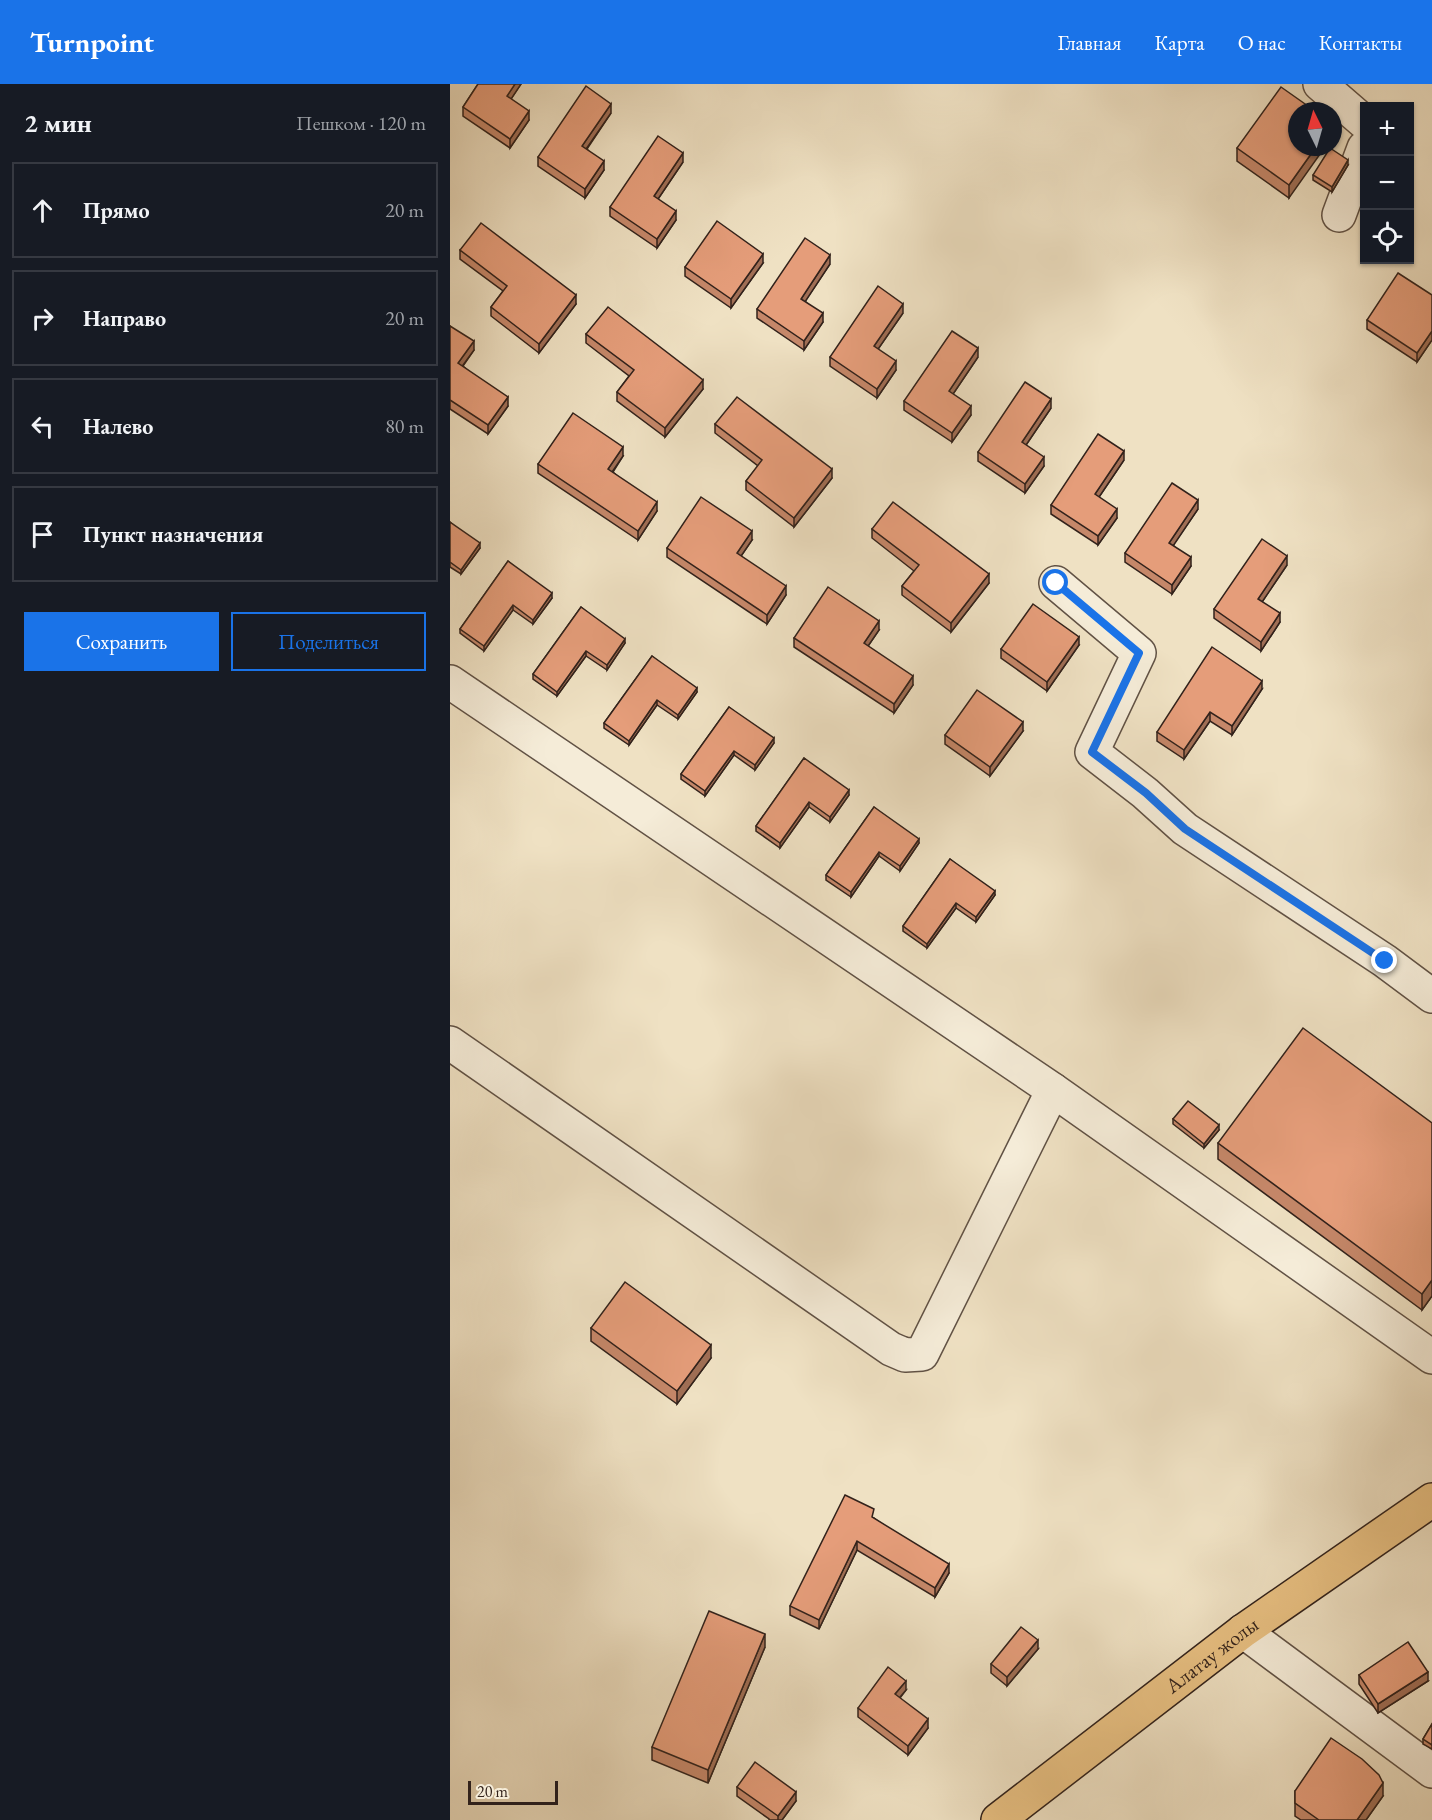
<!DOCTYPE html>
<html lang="ru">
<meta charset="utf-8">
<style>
body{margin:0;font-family:"EB Garamond",serif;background:#242831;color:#f1f3f6}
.controls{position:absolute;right:18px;top:18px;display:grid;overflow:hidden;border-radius:0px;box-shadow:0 2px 4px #0004}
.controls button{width:54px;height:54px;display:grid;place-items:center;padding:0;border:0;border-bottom:2px solid #363941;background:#171b24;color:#f1f3f6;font:30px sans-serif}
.compass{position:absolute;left:838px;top:18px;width:54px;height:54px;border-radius:50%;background:#171b24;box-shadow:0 2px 4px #0004;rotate:355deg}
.scale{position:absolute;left:18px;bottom:15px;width:90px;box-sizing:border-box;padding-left:6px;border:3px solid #32221b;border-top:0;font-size:16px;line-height:21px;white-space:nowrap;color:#32221b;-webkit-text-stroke:4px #f5ecd8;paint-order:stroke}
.stop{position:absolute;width:18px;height:18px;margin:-14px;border:4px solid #1a73e8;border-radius:50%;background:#fff}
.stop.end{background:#1a73e8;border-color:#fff;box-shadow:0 2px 6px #0008}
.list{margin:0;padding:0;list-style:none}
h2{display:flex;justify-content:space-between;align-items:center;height:78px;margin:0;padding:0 24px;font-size:26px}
h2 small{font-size:20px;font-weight:400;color:#9ea1a6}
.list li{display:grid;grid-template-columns:39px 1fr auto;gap:18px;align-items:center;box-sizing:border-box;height:96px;margin:0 12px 12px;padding:0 12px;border:2px solid #363941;border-radius:0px}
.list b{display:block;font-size:22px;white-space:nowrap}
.list em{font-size:20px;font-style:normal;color:#9ea1a6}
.actions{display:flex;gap:12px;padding:18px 24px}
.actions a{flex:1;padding:14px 0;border:2px solid #1a73e8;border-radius:0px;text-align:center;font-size:21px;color:#1a73e8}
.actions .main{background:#1a73e8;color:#fff}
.icon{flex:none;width:33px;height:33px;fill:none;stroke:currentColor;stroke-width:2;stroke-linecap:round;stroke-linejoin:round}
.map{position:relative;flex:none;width:982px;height:1736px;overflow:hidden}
header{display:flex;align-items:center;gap:36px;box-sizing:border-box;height:84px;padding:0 30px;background:#1a73e8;color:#fff}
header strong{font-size:28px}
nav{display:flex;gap:33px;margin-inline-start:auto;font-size:21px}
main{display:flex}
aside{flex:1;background:#171b24}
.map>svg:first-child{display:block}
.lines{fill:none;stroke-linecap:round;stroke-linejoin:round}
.minor-casing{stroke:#615245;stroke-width:36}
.major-casing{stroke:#32221b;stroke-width:36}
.minor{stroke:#f5ecd8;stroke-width:33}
.major{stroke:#e8c082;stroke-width:33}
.wall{fill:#c58769;stroke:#32221b;stroke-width:1.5}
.shaded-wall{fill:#a06e55;stroke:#32221b;stroke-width:1.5}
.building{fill:#e59d7a;stroke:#32221b;stroke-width:1.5}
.route{stroke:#1a73e8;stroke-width:8}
.labels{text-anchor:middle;stroke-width:6;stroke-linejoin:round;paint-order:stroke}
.street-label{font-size:21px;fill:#32221b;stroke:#f5ecd8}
</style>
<header>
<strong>Turnpoint</strong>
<nav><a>Главная</a><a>Карта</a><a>О нас</a><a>Контакты</a></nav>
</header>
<main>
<aside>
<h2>2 мин<small>Пешком · 120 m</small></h2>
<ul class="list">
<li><svg class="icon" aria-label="ahead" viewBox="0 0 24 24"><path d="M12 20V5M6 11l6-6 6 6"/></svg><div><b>Прямо</b></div><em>20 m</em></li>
<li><svg class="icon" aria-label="right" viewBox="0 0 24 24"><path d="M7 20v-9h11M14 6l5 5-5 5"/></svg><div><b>Направо</b></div><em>20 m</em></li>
<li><svg class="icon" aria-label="left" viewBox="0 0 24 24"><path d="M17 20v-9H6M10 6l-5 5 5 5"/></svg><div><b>Налево</b></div><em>80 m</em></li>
<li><svg class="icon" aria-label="arrive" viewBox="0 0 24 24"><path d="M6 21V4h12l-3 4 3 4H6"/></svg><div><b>Пункт назначения</b></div></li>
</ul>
<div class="actions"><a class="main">Сохранить</a><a>Поделиться</a></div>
</aside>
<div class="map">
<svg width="982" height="1736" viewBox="0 0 982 1736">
<rect width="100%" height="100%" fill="#efe1c3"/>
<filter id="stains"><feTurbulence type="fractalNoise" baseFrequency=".00333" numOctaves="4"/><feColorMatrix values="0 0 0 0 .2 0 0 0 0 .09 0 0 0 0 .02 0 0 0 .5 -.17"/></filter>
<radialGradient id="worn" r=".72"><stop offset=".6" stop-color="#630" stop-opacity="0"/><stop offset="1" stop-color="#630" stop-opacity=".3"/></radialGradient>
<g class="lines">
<defs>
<g id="minor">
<polyline points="870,0 914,38"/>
<polyline points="889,131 914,64"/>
<polyline points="606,499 689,569 642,668 695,709 735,745 935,877 982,912"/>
<polyline points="0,598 603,1006 982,1273"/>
<polyline points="0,959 441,1265 455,1271 472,1270 603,1006"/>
<polyline points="793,1547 982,1687"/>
</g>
<g id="major">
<path id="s1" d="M548 1736 793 1547 982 1416"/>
</g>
</defs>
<use href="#minor" class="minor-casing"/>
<use href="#major" class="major-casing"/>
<use href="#minor" class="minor"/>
<use href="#major" class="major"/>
</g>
<g class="wall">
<polygon points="28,0 71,0 61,15 79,36 60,64 13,32 13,23"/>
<polygon points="865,27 839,114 787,77 787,64"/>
<polygon points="161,29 137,65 154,86 135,114 88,82 88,73"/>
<polygon points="233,78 208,115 226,136 207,164 160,132 160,123"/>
<polygon points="898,81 882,108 863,96 863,91"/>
<polygon points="10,166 126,220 89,269 41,232 41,223 53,207 10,175"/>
<polygon points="313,179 281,224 235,192 235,183"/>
<polygon points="380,180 355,217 373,238 354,266 307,234 307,225"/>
<polygon points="982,211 982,256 967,278 917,245 917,236"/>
<polygon points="453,229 428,265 446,286 427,314 380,282 380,273"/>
<polygon points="0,242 24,266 13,282 58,322 38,350 0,325"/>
<polygon points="136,250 253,305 215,353 167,317 167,308 179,292 136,259"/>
<polygon points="528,273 503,310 521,331 502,358 454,326 454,317"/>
<polygon points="601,324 576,361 594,382 575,409 528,377 528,368"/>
<polygon points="265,340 382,394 344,443 296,406 296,397 308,382 265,349"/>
<polygon points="173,372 163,388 207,427 188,456 88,389 88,380"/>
<polygon points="674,376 649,413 667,434 648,461 601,430 601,421"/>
<polygon points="748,425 723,461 741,482 722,510 675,478 675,469"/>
<polygon points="0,438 30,464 11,490 0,483"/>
<polygon points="422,445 539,499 501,548 452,511 452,502 464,487 422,454"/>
<polygon points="302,456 291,472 336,511 317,540 217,473 217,464"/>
<polygon points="58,477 102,514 83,540 63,526 34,567 10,549 10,545"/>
<polygon points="837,481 812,518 830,538 811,567 764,534 764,525"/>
<polygon points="131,523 175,559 157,586 136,572 107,612 83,595 83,590"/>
<polygon points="429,546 418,562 463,601 444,629 344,563 344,554"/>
<polygon points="629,561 597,607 551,574 551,565"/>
<polygon points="202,572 247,608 228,635 207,621 179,661 154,644 154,639"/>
<polygon points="812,605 782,651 760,637 734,675 707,657 707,648"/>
<polygon points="279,623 324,659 305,686 284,671 255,712 231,695 231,690"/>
<polygon points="573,647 540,692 495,660 495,651"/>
<polygon points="354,674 399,711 380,738 359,723 330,764 306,747 306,742"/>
<polygon points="424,723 469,759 450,787 429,772 401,813 376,796 376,791"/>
<polygon points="500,775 545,811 526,838 506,824 477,864 453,847 453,842"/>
<polygon points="723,1035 769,1046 754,1064 723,1040"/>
<polygon points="982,1039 982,1212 972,1226 768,1075 768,1059"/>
<polygon points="141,1244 261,1274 227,1320 141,1257"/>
<polygon points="424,1434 499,1489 485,1513 407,1466 369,1545 340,1531 340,1522"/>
<polygon points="315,1563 258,1699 202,1676 202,1663"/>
<polygon points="588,1565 557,1602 541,1589 541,1580"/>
<polygon points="909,1591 978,1597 928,1629 909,1600"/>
<polygon points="456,1606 450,1614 478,1644 458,1671 408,1633 408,1624"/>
<polygon points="982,1640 982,1665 973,1660 973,1655"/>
<polygon points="287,1703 346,1717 332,1736 319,1736 319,1735 287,1712"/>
<polygon points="845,1707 933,1712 916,1736 851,1736 845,1732"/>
</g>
<g class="shaded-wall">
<polygon points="65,0 71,0 57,21 57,12"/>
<polygon points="161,20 161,29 132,71 132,62"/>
<polygon points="79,27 79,36 60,64 60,55"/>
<polygon points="866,63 875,63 839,114 839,101"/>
<polygon points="233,69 233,78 204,121 204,112"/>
<polygon points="898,76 898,81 882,108 882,103"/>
<polygon points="154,77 154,86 135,114 135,105"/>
<polygon points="226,127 226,136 207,164 207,155"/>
<polygon points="313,170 313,179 281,224 281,215"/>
<polygon points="380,171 380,180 351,224 351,215"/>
<polygon points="126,211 126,220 89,269 89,260"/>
<polygon points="453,220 453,229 424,271 424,262"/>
<polygon points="373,229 373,238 354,266 354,257"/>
<polygon points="982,247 982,256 967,278 967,269"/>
<polygon points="24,257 24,266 8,288 8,279"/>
<polygon points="528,264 528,273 499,316 499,307"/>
<polygon points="446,277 446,286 427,314 427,305"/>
<polygon points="253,296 253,305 215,353 215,344"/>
<polygon points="58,313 58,322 38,350 38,341"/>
<polygon points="601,315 601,324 572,367 572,358"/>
<polygon points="521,322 521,331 502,358 502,349"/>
<polygon points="173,363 173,372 158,394 158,385"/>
<polygon points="674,367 674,376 645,419 645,410"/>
<polygon points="594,373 594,382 575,409 575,400"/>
<polygon points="382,385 382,394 344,443 344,434"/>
<polygon points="748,416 748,425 719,468 719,459"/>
<polygon points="207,418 207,427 188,456 188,447"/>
<polygon points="667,425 667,434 648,461 648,452"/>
<polygon points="302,447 302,456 287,478 287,469"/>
<polygon points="30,459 30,464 11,490 11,486"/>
<polygon points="837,472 837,481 808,524 808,515"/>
<polygon points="741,473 741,482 722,510 722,501"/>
<polygon points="539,490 539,499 501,548 501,539"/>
<polygon points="336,502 336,511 317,540 317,531"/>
<polygon points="102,509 102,514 83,540 83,536"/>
<polygon points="63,521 63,526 34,567 34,562"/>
<polygon points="830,529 830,538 811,567 811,558"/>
<polygon points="429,537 429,546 414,568 414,559"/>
<polygon points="629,553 629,561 597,607 597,598"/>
<polygon points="175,555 175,559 157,586 157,581"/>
<polygon points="136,567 136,572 107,612 107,608"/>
<polygon points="463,592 463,601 444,629 444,620"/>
<polygon points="812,597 812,605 782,651 782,642"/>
<polygon points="247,604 247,608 228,635 228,631"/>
<polygon points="207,616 207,621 179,661 179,657"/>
<polygon points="760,628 760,637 734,675 734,666"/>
<polygon points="573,638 573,647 540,692 540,683"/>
<polygon points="324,654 324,659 305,686 305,681"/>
<polygon points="284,667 284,671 255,712 255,707"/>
<polygon points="399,706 399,711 380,738 380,733"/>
<polygon points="359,718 359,723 330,764 330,759"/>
<polygon points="469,755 469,759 450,787 450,782"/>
<polygon points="429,768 429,772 401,813 401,808"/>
<polygon points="545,807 545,811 526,838 526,833"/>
<polygon points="506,819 506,824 477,864 477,860"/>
<polygon points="769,1041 769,1046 754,1064 754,1060"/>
<polygon points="982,1196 982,1212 972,1226 972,1210"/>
<polygon points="261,1261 261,1274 227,1320 227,1307"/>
<polygon points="407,1457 407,1466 369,1545 369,1536"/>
<polygon points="499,1480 499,1489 485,1513 485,1504"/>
<polygon points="315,1550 315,1563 258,1699 258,1686"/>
<polygon points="588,1556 588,1565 557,1602 557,1593"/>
<polygon points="978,1588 978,1597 928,1629 928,1620"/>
<polygon points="456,1597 456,1606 445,1619 445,1610"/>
<polygon points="478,1635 478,1644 458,1671 458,1662"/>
<polygon points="933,1699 933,1712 916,1736 907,1736"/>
<polygon points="346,1708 346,1717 332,1736 328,1736 328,1732"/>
</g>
<g class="building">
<polygon points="28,0 65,0 57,12 79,27 60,55 13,23"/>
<polygon points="136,2 161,20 132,62 154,77 135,105 88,73"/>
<polygon points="831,3 865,27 847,27 847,63 866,63 839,101 787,64"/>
<polygon points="208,52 233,69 204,112 226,127 207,155 160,123"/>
<polygon points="880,64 898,76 882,103 863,91"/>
<polygon points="267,137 313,170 281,215 235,183"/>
<polygon points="31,139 126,211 89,260 41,223 57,202 10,166"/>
<polygon points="355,154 380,171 351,215 373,229 354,257 307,225"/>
<polygon points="948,189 982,211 982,247 967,269 917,236"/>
<polygon points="428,202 453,220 424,262 446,277 427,305 380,273"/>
<polygon points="158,223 253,296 215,344 167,308 184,286 136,250"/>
<polygon points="0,242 24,257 8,279 58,313 38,341 0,316"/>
<polygon points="502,247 528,264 499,307 521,322 502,349 454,317"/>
<polygon points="575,298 601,315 572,358 594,373 575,400 528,368"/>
<polygon points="287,313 382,385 344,434 296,397 312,376 265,340"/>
<polygon points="123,329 173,363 158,385 207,418 188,447 88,380"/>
<polygon points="648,350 674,367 645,410 667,425 648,452 601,421"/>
<polygon points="722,399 748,416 719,459 741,473 722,501 675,469"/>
<polygon points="251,413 302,447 287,469 336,502 317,531 217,464"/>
<polygon points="443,418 539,490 501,539 452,502 469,481 422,445"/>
<polygon points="0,438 30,459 11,486 0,478"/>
<polygon points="812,455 837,472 808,515 830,529 811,558 764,525"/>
<polygon points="58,477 102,509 83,536 63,521 34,562 10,545"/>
<polygon points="378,503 429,537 414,559 463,592 444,620 344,554"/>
<polygon points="583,520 629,553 597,598 551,565"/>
<polygon points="131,523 175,555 157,581 136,567 107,608 83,590"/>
<polygon points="762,563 812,597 782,642 760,628 734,666 707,648"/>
<polygon points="202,572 247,604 228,631 207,616 179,657 154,639"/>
<polygon points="527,606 573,638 540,683 495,651"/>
<polygon points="279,623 324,654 305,681 284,667 255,707 231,690"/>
<polygon points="354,674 399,706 380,733 359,718 330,759 306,742"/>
<polygon points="424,723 469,755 450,782 429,768 401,808 376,791"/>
<polygon points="500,775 545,807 526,833 506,819 477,860 453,842"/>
<polygon points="853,944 982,1039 982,1196 972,1210 768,1059"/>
<polygon points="738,1017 769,1041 754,1060 723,1035"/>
<polygon points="175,1198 261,1261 227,1307 141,1244"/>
<polygon points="395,1411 424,1425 422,1433 499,1480 485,1504 407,1457 369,1536 340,1522"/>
<polygon points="259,1527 315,1550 258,1686 202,1663"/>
<polygon points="571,1543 588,1556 557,1593 541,1580"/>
<polygon points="958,1558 978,1588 928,1620 909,1591"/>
<polygon points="438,1583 456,1597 445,1610 478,1635 458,1662 408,1624"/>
<polygon points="982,1640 982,1661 973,1655"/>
<polygon points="881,1654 912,1675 929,1691 933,1699 907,1736 869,1736 845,1719 845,1707"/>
<polygon points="305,1678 346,1708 328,1732 287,1703"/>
</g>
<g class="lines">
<polyline class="route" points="606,499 689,569 642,668 696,709 735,745 935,877"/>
</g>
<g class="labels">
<g class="street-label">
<text dy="7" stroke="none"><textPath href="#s1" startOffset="270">Алатау жолы</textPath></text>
</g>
</g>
<rect width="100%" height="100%" filter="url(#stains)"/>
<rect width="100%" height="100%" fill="url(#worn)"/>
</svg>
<div class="controls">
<button>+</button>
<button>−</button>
<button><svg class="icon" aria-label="locate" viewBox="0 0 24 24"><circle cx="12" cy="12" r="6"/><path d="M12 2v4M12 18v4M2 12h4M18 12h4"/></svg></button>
</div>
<svg class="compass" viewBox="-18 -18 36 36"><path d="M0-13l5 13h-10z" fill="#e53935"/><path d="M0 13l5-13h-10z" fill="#9ea1a6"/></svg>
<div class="scale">20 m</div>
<div class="stop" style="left:606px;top:499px"></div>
<div class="stop end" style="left:935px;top:877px"></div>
</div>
</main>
